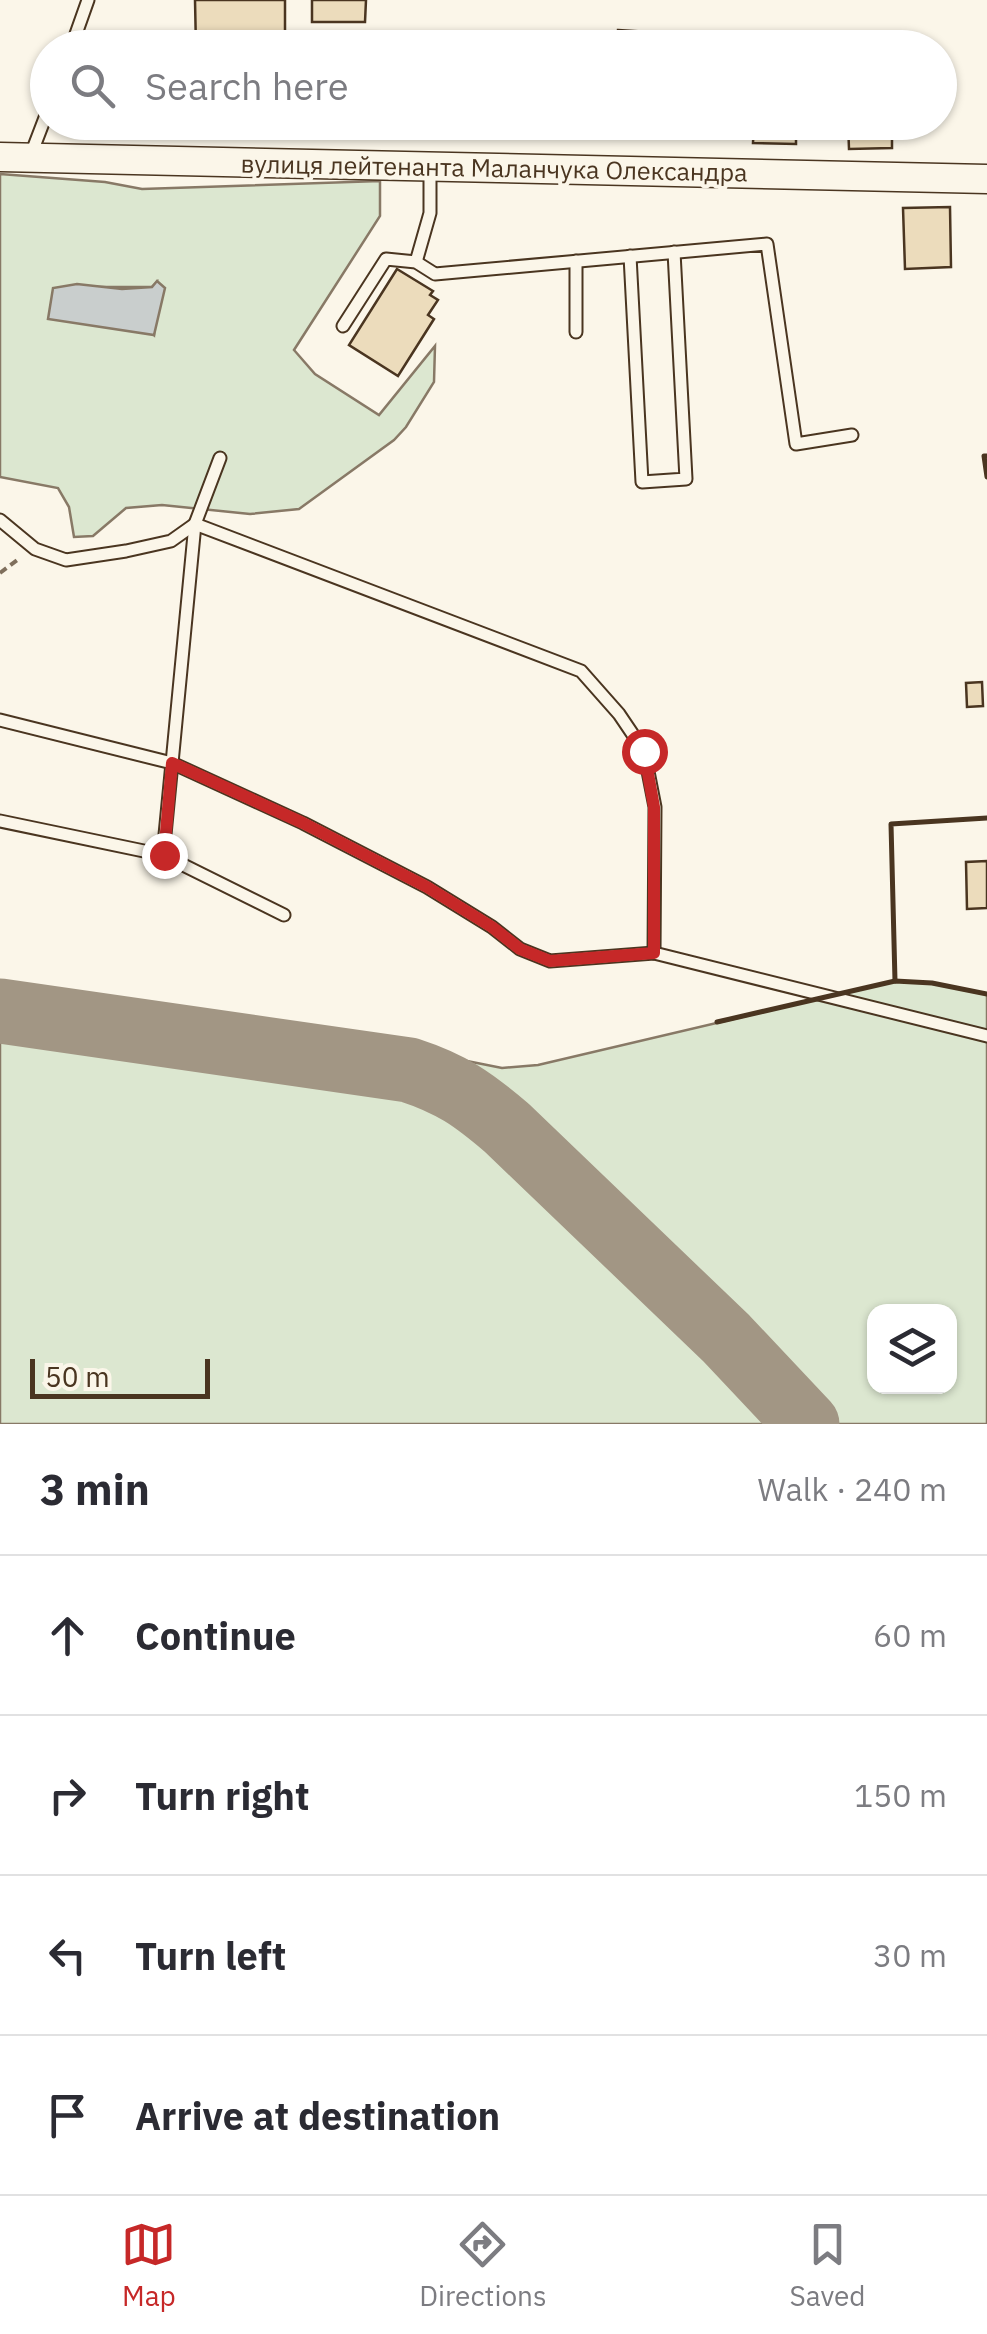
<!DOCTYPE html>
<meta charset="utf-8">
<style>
body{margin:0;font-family:"IBM Plex Sans",sans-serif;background:#f2f2f3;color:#2b2b33}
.controls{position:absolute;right:30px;bottom:30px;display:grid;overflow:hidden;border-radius:20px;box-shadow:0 2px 8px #0004}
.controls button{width:90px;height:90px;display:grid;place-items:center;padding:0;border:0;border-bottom:2px solid #e1e1e2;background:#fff;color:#2b2b33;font:50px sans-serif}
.scale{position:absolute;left:30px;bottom:25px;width:180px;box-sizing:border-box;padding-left:10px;border:5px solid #4a3520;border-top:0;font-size:28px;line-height:35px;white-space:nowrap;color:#4a3520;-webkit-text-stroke:8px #fbf6e9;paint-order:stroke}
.stop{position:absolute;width:30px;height:30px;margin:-22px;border:8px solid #c62828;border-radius:50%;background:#fff}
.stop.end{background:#c62828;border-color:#fff;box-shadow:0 2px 10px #0008}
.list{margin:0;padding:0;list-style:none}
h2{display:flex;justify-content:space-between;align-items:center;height:130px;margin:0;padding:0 40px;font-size:42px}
h2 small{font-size:32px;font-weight:400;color:#7c7c81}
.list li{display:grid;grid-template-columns:65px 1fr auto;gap:30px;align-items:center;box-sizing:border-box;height:160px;padding:0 40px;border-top:2px solid #e1e1e2}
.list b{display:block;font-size:38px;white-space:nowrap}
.list em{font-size:32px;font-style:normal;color:#7c7c81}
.icon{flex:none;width:55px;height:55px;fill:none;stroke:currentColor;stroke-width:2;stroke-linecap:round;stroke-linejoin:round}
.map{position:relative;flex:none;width:987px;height:1424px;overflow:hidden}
.search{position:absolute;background:#fff;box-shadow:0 2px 8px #0004;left:30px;right:30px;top:30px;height:110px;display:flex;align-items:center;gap:25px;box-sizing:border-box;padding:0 35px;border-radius:55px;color:#7c7c81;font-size:38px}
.sheet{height:770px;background:#fff}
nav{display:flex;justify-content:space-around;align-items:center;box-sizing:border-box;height:140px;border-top:2px solid #e1e1e2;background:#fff;font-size:28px;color:#7c7c81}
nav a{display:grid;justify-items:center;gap:5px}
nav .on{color:#c62828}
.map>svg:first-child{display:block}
.green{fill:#dce7d0;stroke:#887966;stroke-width:2.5;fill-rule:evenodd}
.water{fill:#c9cecd;stroke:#887966;stroke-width:2.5}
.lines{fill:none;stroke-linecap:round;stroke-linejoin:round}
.taxiway{stroke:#a29684;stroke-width:65}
.building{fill:#ecdcbc;stroke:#4a3520;stroke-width:2.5}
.service-casing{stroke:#4a3520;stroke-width:15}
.tertiary-casing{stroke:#4a3520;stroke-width:31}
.path{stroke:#7f6f5c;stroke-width:4;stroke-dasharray:8 5;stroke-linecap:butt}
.service{stroke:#fbf6e9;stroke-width:11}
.tertiary{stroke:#fbf6e9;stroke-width:28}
.wall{stroke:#4a3520;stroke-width:5}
.route{stroke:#c62828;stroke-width:12}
.labels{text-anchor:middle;stroke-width:8;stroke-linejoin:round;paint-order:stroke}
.street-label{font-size:25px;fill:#4a3520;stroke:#fbf6e9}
</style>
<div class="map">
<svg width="987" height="1424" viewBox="0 0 987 1424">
<rect width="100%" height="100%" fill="#fbf6e9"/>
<g class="green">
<path d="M0 174 105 182 142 189 380 181V216L294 350 315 374 379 415 435 346 434 382 406 427 394 440 299 509 250 514 162 505 126 508 93 536 74 537 69 507 58 488 0 477ZM157 282 154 335 100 287H152Z"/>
<path d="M895 981 932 983 987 994V1424H0V985L447 1057 502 1068 538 1065ZM874 1312H950V1386H874Z"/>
</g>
<polygon class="water" points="157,281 165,288 154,335 48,319 53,288 77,284 122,289 152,287"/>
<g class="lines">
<path class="taxiway" d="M0 1011 409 1070C452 1084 473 1099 507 1128L726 1338 807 1424"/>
</g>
<g class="building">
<polygon points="195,0 285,0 285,48 196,48"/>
<polygon points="312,0 366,0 365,22 312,22"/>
<polygon points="618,30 681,34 680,48 617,48"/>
<polygon points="468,122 578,122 577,135 468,129"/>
<polygon points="612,122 637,122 636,131 612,129"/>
<polygon points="754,122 796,122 796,144 753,143"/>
<polygon points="848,122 892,122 892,148 849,149"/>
<polygon points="950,207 951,267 905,269 903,208"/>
<polygon points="397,269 433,291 430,295 438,300 428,315 434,319 398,376 349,345"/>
<polygon points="982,682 983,706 967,707 966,683"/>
<polygon points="987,861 987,908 967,909 966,862"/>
</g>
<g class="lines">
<defs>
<g id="service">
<polyline points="71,48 88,0"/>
<polyline points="30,157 48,110"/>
<polyline points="630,256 642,482 686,479 674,252"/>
<polyline points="576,261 576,332"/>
<polyline points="416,262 430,213 430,167"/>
<polyline points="343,326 386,259 416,262 435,274 767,244 796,444 852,435"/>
<polyline points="220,458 195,524 172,763 303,823 427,887 492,927 520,949 550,961 654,953 987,1036"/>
<polyline points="0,520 35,549 66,560 126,551 171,541 195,524 581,671 619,714 644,751 655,807 654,953"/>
<polyline points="0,720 172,763 163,855"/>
<polyline points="0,821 163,855 284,915"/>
</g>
<polyline id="tertiary" points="0,157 987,179"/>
</defs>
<use href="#service" class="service-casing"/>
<use href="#tertiary" class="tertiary-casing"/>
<polyline class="path" points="0,573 20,558"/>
<use href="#service" class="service"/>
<use href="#tertiary" class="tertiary"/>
<g class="wall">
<polyline points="987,456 984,456 987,477"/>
<polyline points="895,981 891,824 987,818"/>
<polyline points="717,1022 895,981 932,983 987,994"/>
</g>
</g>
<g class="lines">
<polyline class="route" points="164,855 172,763 303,823 427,887 492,927 520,949 550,961 654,953 654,807 644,751"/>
</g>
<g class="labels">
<g class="street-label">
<text transform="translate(494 168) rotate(1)" y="9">вулиця лейтенанта Маланчука Олександра</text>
</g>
</g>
</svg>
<div class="controls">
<button><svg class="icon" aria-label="layers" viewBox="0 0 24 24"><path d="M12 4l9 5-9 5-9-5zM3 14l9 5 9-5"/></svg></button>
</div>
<div class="scale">50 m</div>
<div class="stop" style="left:644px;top:751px"></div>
<div class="stop end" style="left:164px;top:855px"></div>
<div class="search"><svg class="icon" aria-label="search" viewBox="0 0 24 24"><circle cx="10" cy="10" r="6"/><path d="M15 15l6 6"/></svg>Search here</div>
</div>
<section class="sheet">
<h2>3 min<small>Walk · 240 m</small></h2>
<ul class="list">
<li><svg class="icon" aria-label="ahead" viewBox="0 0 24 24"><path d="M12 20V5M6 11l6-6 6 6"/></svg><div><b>Continue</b></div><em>60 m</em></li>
<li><svg class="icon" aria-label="right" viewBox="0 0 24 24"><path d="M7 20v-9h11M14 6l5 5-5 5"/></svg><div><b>Turn right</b></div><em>150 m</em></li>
<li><svg class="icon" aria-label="left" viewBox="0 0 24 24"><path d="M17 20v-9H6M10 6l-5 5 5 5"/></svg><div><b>Turn left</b></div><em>30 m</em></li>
<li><svg class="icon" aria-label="arrive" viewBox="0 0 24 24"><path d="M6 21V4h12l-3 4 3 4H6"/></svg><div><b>Arrive at destination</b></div></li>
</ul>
</section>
<nav>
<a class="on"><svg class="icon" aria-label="map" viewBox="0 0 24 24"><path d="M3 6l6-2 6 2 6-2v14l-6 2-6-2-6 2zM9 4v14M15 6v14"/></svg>Map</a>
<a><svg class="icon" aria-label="directions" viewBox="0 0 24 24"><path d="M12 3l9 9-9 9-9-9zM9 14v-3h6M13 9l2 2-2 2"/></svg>Directions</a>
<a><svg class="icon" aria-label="saved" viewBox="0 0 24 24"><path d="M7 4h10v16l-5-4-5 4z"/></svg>Saved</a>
</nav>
